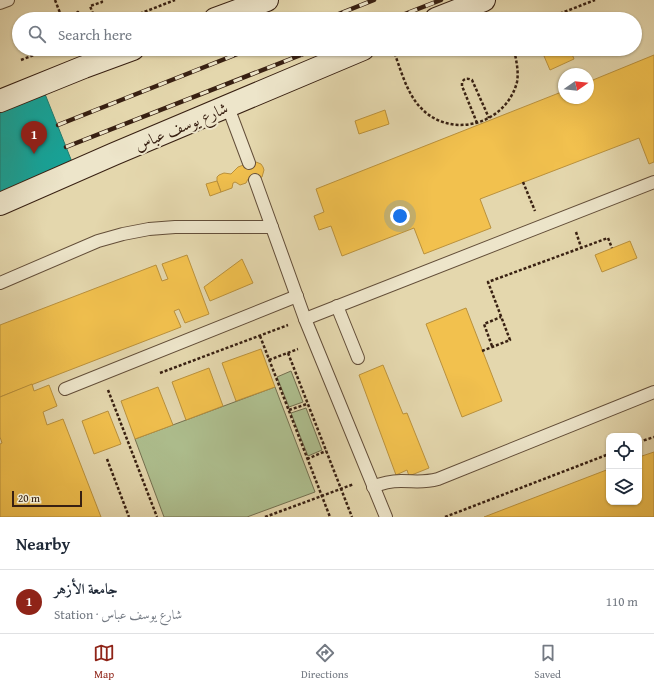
<!DOCTYPE html>
<meta charset="utf-8">
<style>
body{margin:0;font-family:"Gentium Book Plus",Amiri,serif;background:#f2f2f3;color:#1f2937}
.controls{position:absolute;right:12px;bottom:12px;display:grid;overflow:hidden;border-radius:8px;box-shadow:0 1px 3px #0004}
.controls button{width:36px;height:36px;display:grid;place-items:center;padding:0;border:0;border-bottom:1px solid #e0e1e3;background:#fff;color:#1f2937;font:20px sans-serif}
.compass{position:absolute;left:558px;top:68px;width:36px;height:36px;border-radius:50%;background:#fff;box-shadow:0 1px 3px #0004;rotate:76deg}
.scale{position:absolute;left:12px;bottom:10px;width:70px;box-sizing:border-box;padding-left:4px;border:2px solid #382012;border-top:0;font-size:11px;line-height:14px;white-space:nowrap;color:#382012;-webkit-text-stroke:3px #ede5ca;paint-order:stroke}
.you{position:absolute;left:400px;top:216px;width:14px;height:14px;margin:-10px;border:3px solid #fff;border-radius:50%;background:#1a73e8;box-shadow:0 0 0 6px #1a73e833}
.badge{display:grid;place-items:center;width:26px;height:26px;border-radius:50%;background:#8f2418;color:#fff;font-size:13px;font-weight:700}
.pin{position:absolute;translate:-50% -33px;filter:drop-shadow(0 1px 2px #0008)}
.pin::after{content:'';position:absolute;top:21px;width:14px;height:12px;background:inherit;clip-path:polygon(0 0,100% 0,50% 100%)}
.list{margin:0;padding:0;list-style:none}
h2{display:flex;justify-content:space-between;align-items:center;height:52px;margin:0;padding:0 16px;font-size:17px}
h2 small{font-size:13px;font-weight:400;color:#747a83}
.list li{display:grid;grid-template-columns:26px 1fr auto;gap:12px;align-items:center;box-sizing:border-box;height:64px;padding:0 16px;border-top:1px solid #e0e1e3}
.list b{display:block;font-size:15px;white-space:nowrap}
.list p{margin:0;font-size:13px;white-space:nowrap;color:#747a83}
.list em{font-size:13px;font-style:normal;color:#747a83}
.icon{flex:none;width:22px;height:22px;fill:none;stroke:currentColor;stroke-width:2;stroke-linecap:round;stroke-linejoin:round}
.map{position:relative;flex:none;width:654px;height:517px;overflow:hidden}
.search{position:absolute;background:#fff;box-shadow:0 1px 3px #0004;left:12px;right:12px;top:12px;height:44px;display:flex;align-items:center;gap:10px;box-sizing:border-box;padding:0 14px;border-radius:22px;color:#747a83;font-size:15px}
.sheet{height:116px;background:#fff}
nav{display:flex;justify-content:space-around;align-items:center;box-sizing:border-box;height:56px;border-top:1px solid #e0e1e3;background:#fff;font-size:11px;color:#747a83}
nav a{display:grid;justify-items:center;gap:2px}
nav .on{color:#8f2418}
.map>svg:first-child{display:block}
.green{fill:#aebf8f;stroke:#737050}
.homes{fill:#f2c14e;stroke:#ba913c}
.public{fill:#17a398;stroke:#217c70}
.lines{fill:none;stroke-linecap:round;stroke-linejoin:round}
.service-casing{stroke:#634e39;stroke-width:14}
.secondary-casing{stroke:#382012;stroke-width:24}
.path{stroke:#382012;stroke-width:2.5;stroke-dasharray:3 2;stroke-linecap:butt}
.service{stroke:#ede5ca;stroke-width:12}
.secondary{stroke:#ede5ca;stroke-width:22}
.rail-casing{stroke:#382012;stroke-width:4.5}
.rail{stroke:#ede5ca;stroke-width:3;stroke-dasharray:9;stroke-linecap:butt}
.labels{text-anchor:middle;stroke-width:4;stroke-linejoin:round;paint-order:stroke}
.street-label{font-size:16px;fill:#382012;stroke:#ede5ca}
</style>
<div class="map">
<svg width="654" height="517" viewBox="0 0 654 517">
<rect width="100%" height="100%" fill="#e4d7ad"/>
<filter id="stains"><feTurbulence type="fractalNoise" baseFrequency=".005" numOctaves="4"/><feColorMatrix values="0 0 0 0 .2 0 0 0 0 .09 0 0 0 0 .02 0 0 0 .5 -.17"/></filter>
<radialGradient id="worn" r=".72"><stop offset=".6" stop-color="#630" stop-opacity="0"/><stop offset="1" stop-color="#630" stop-opacity=".3"/></radialGradient>
<g class="green">
<polygon points="291,371 303,402 289,407 277,377"/>
<polygon points="275,387 315,492 247,517 164,517 135,439"/>
<polygon points="306,408 322,450 308,456 291,413"/>
</g>
<g class="homes">
<polygon points="541,49 570,49 574,59 550,70"/>
<polygon points="654,55 654,162 649,164 639,138 480,199 491,228 424,254 414,228 342,256 331,226 319,230 314,216 324,212 316,189 564,91 564,98 588,98 588,82"/>
<polygon points="385,110 389,124 359,134 355,121"/>
<polygon points="252,162 256,162 261,164 263,167 264,170 262,177 255,180 250,178 248,179 246,183 240,185 237,183 235,182 233,183 232,188 221,192 217,181 217,177 219,175 224,173 231,174 238,167"/>
<polygon points="217,181 221,192 210,196 206,184"/>
<polygon points="630,241 637,258 602,272 595,255"/>
<polygon points="187,255 209,314 185,323 179,309 174,311 181,327 0,397 0,325 156,265 162,281 168,279 162,264"/>
<polygon points="242,259 253,283 210,301 204,287"/>
<polygon points="466,308 502,401 462,417 426,324"/>
<polygon points="261,349 275,387 236,401 222,363"/>
<polygon points="383,365 403,414 407,413 429,468 409,476 407,470 396,475 359,375"/>
<polygon points="209,368 223,406 186,420 172,382"/>
<polygon points="32,384 34,391 49,385 57,406 43,412 47,425 63,419 101,517 0,517 0,444 2,443 0,437 0,397"/>
<polygon points="158,387 173,425 135,439 121,401"/>
<polygon points="108,411 121,444 94,454 82,421"/>
<polygon points="654,452 654,517 484,517 609,469 609,502 639,502 639,457"/>
</g>
<polygon class="public" points="45,94 76,172 0,204 0,112"/>
<g class="lines">
<defs>
<g id="service">
<polyline points="0,3 8,0"/>
<polyline points="228,107 249,163"/>
<polyline points="255,180 305,319 386,517"/>
<polyline points="0,283 98,241 123,234 149,229 175,227 272,227"/>
<polyline points="337,306 358,358"/>
<polyline points="305,319 654,182"/>
<polyline points="65,389 297,296"/>
<path d="M373 487C382 483 391 481 401 481 416 481 423 483 438 479L654 392"/>
</g>
<g id="secondary">
<polyline points="215,19 267,0"/>
<polyline points="436,19 484,0"/>
<polyline points="0,101 84,67 133,49"/>
<polyline points="0,204 114,154 363,49"/>
</g>
</defs>
<use href="#service" class="service-casing"/>
<use href="#secondary" class="secondary-casing"/>
<g class="path">
<polyline points="55,0 62,18 78,12 81,19"/>
<polyline points="95,19 90,6 102,2 101,0"/>
<polyline points="126,19 175,0"/>
<polyline points="546,19 595,0"/>
<path d="M393 49C400 67 406 92 420 107 450 140 506 125 517 82 519 71 516 60 514 49"/>
<polyline points="21,60 49,49"/>
<path d="M477 123 462 86V82C465 78 467 78 472 80L489 118"/>
<polyline points="523,182 535,211"/>
<polyline points="576,232 581,247"/>
<polyline points="260,336 330,517"/>
<polyline points="492,346 484,324 501,317"/>
<polyline points="482,351 510,340 488,282 608,238 612,248"/>
<polyline points="288,353 352,517"/>
<polyline points="269,360 298,349"/>
<polyline points="160,373 288,325"/>
<polyline points="108,390 157,517"/>
<polyline points="289,410 307,404"/>
<polyline points="639,442 654,437"/>
<polyline points="107,459 129,517"/>
<polyline points="307,459 326,451"/>
<polyline points="265,517 354,484"/>
<polyline points="445,517 609,454"/>
</g>
<use href="#service" class="service"/>
<use href="#secondary" class="secondary"/>
<defs>
<g id="rail">
<polyline points="326,19 374,0"/>
<polyline points="392,19 441,0"/>
<polyline points="58,125 250,49"/>
<polyline points="66,147 316,49"/>
</g>
</defs>
<use href="#rail" class="rail-casing"/>
<use href="#rail" class="rail"/>
</g>
<g class="labels">
<g class="street-label">
<text transform="translate(181 126) rotate(-23)" y="6">شارع يوسف عباس</text>
</g>
</g>
<rect width="100%" height="100%" filter="url(#stains)"/>
<rect width="100%" height="100%" fill="url(#worn)"/>
</svg>
<div class="controls">
<button><svg class="icon" aria-label="locate" viewBox="0 0 24 24"><circle cx="12" cy="12" r="6"/><path d="M12 2v4M12 18v4M2 12h4M18 12h4"/></svg></button>
<button><svg class="icon" aria-label="layers" viewBox="0 0 24 24"><path d="M12 4l9 5-9 5-9-5zM3 14l9 5 9-5"/></svg></button>
</div>
<svg class="compass" viewBox="-18 -18 36 36"><path d="M0-13l5 13h-10z" fill="#e53935"/><path d="M0 13l5-13h-10z" fill="#747a83"/></svg>
<div class="scale">20 m</div>
<div class="you"></div>
<div class="pin badge" style="left:34px;top:154px">1</div>
<div class="search"><svg class="icon" aria-label="search" viewBox="0 0 24 24"><circle cx="10" cy="10" r="6"/><path d="M15 15l6 6"/></svg>Search here</div>
</div>
<section class="sheet">
<h2>Nearby<small></small></h2>
<ul class="list">
<li><span class="badge">1</span><div><b>جامعة الأزهر</b><p>Station · شارع يوسف عباس</p></div><em>110 m</em></li>
</ul>
</section>
<nav>
<a class="on"><svg class="icon" aria-label="map" viewBox="0 0 24 24"><path d="M3 6l6-2 6 2 6-2v14l-6 2-6-2-6 2zM9 4v14M15 6v14"/></svg>Map</a>
<a><svg class="icon" aria-label="directions" viewBox="0 0 24 24"><path d="M12 3l9 9-9 9-9-9zM9 14v-3h6M13 9l2 2-2 2"/></svg>Directions</a>
<a><svg class="icon" aria-label="saved" viewBox="0 0 24 24"><path d="M7 4h10v16l-5-4-5 4z"/></svg>Saved</a>
</nav>
